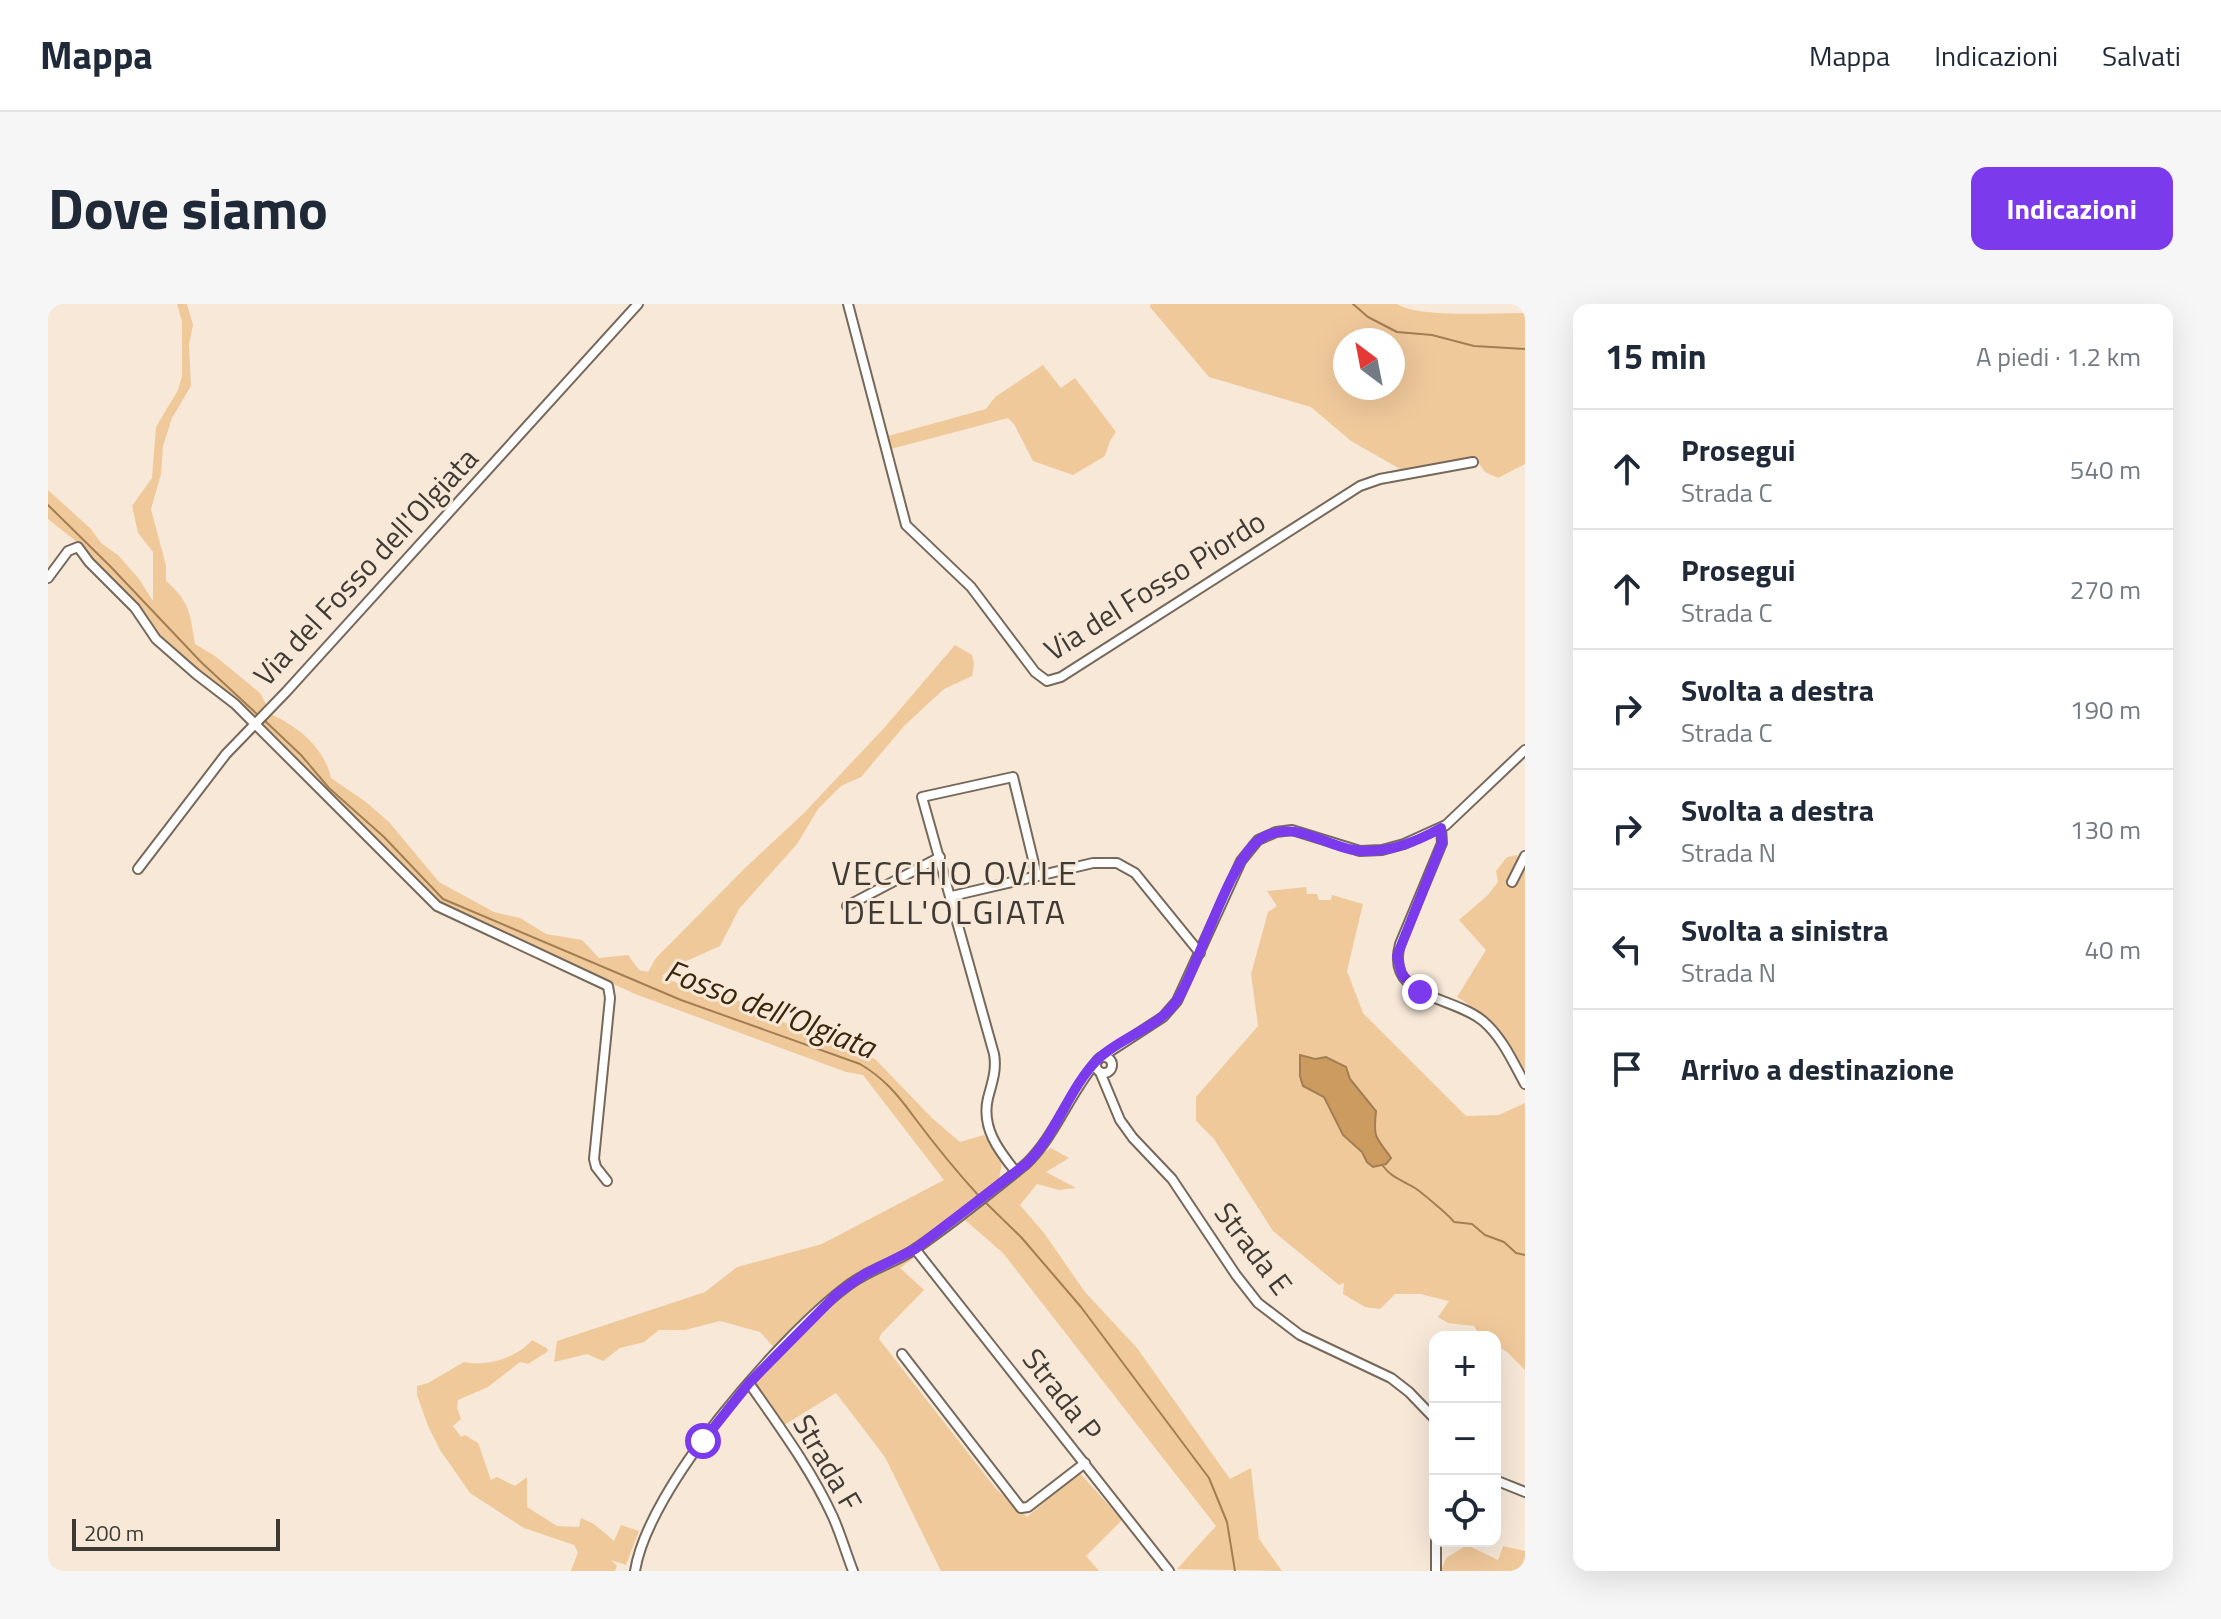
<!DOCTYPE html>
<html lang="it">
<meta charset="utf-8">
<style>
body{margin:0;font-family:"Titillium Web",sans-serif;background:#f6f6f7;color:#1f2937}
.controls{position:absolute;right:24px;bottom:24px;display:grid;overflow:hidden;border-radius:16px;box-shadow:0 8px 32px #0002}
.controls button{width:72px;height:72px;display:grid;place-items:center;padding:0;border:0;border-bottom:2px solid #e0e1e3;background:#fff;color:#1f2937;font:40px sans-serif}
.compass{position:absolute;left:1285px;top:24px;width:72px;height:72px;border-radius:50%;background:#fff;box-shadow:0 8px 32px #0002;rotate:328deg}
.scale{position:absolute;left:24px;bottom:20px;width:208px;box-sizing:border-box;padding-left:8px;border:4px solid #3f3a33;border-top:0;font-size:22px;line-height:28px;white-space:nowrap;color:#3f3a33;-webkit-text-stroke:6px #f7e8d8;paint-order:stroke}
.stop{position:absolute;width:24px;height:24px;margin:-18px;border:6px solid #7c3aed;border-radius:50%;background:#fff}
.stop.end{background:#7c3aed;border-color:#fff;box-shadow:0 2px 8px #0008}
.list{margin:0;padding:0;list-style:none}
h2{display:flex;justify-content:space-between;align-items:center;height:104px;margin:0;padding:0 32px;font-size:34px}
h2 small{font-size:26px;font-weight:400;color:#747a83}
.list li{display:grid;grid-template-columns:52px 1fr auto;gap:24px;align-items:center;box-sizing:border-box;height:120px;padding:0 32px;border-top:2px solid #e0e1e3}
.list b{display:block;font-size:30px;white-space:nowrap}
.list p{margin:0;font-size:26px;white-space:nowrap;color:#747a83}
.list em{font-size:26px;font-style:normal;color:#747a83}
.icon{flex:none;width:44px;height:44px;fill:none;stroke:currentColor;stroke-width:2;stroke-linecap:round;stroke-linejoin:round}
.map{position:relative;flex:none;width:1477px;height:1267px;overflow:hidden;border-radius:16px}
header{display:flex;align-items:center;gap:48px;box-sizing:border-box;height:112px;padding:0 40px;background:#fff;border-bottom:2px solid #e0e1e3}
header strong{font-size:38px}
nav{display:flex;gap:44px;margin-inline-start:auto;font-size:28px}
.intro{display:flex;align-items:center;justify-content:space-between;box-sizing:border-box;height:192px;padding:0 48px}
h1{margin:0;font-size:56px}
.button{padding:20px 36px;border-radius:16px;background:#7c3aed;color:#fff;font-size:28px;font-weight:700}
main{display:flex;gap:48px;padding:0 48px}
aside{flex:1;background:#fff;border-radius:16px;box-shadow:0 8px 32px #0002}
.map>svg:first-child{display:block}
.green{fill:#f0c99b;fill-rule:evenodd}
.water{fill:#cc9b60;stroke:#a27e52;stroke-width:2}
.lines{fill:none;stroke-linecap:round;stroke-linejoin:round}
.stream{stroke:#a27e52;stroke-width:2}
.minor-casing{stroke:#76695b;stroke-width:12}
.minor{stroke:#fff;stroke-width:8}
.route{stroke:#7c3aed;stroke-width:10}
.labels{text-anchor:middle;stroke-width:6;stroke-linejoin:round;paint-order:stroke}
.street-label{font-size:30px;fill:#3f3a33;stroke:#f7e8d8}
.water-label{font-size:32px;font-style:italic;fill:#3a260b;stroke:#f7e8d8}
.quarter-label{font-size:34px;letter-spacing:2px;fill:#3f3a33;stroke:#f7e8d8}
</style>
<header>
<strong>Mappa</strong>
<nav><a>Mappa</a><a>Indicazioni</a><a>Salvati</a></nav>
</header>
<div class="intro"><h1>Dove siamo</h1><a class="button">Indicazioni</a></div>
<main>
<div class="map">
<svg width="1477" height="1267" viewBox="0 0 1477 1267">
<rect width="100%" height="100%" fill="#f7e8d8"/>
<g class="green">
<path d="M129 0H139L145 21 141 40 143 82 124 114 115 142 113 170 103 205 118 262V277C142 298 142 309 147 340L167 352 212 389 224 411C250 422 277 445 283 474L318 498 341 518 391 578 446 608 472 614 498 630 534 636 551 654 580 651 591 666 600 668 608 654 696 565 756 509 837 423 907 341 924 351 926 360 924 372 896 385 857 421 813 473 793 482 770 505 749 540 691 605 672 642 625 663 614 672 629 679 679 691 718 711 827 755 884 814 912 838 936 831 954 858 951 875 1003 844 1021 854 998 868 1028 884 1011 886 989 880 972 901 996 929 1037 988 1089 1044 1182 1175 1203 1164 1211 1235 1234 1267 1129 1265 1168 1222 955 949 917 916 852 964 876 986 833 1030 831 1035 949 1186 979 1213 1031 1168 1074 1216 1038 1252 1051 1267H893L837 1153 788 1089 733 1123 701 1079 730 1048 712 1028 672 1017 637 1026H611L596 1038 572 1044 555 1057 539 1050 506 1058 509 1037 657 988 689 963 774 940 896 876 815 771 798 768 587 690 392 599 210 421 186 393 129 351 29 238 0 215V186L43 225 53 239 70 251 91 275 105 297V248L90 229 84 202 104 174 108 123 130 86 134 72V17Z"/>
<path d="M1103 0H1349C1369 14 1450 9 1477 9V160L1450 174 1437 168 1427 154 1354 166 1303 137 1263 103 1161 73 1102 3ZM1297 36H1345V84H1297Z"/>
<polygon points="995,61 1013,84 1027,74 1068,128 1062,137 1057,152 1025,171 985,157 966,120 960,114 843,145 840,132 938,105 947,93"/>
<path d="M1469 551 1475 567 1477 564V773C1457 732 1448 717 1409 693L1438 646 1411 616 1440 591 1450 578 1448 567 1459 553Z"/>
<polygon points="1258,583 1259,590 1269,590 1271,596 1283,596 1284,591 1315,600 1299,667 1315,709 1418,812 1451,811 1477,799 1477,1066 1459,1048 1447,1041 1447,1033 1433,1033 1426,1022 1400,1019 1390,1013 1401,997 1372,990 1347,990 1332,1005 1317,1003 1295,990 1296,979 1291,981 1225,927 1166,835 1148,817 1148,793 1210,722 1203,670 1220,608 1229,602 1219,587"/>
<path d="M484 1036 500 1045 499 1048 480 1060 472 1058 440 1083 410 1096 409 1104 413 1115 405 1122 413 1133 417 1131 430 1139 443 1176 449 1173 467 1182 479 1173V1203L509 1222 531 1223 533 1214 546 1220 566 1237 573 1221 591 1227 578 1261 563 1256 569 1262 567 1267H523L530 1248 526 1241 476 1224 422 1189 392 1146 380 1122 369 1091V1082L380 1079 416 1058C438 1063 469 1054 484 1036Z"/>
<polygon points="1419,1241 1450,1256 1455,1242 1477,1247 1477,1267 1393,1267 1398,1254"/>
</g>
<path class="water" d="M1252 751 1267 755 1278 753 1298 763 1302 775 1328 807C1325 836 1328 832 1343 854L1338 860 1325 863 1319 858 1314 848 1295 831 1276 793 1255 782 1252 772Z"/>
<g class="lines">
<g class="stream">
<polyline points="1305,0 1320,13 1349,28 1384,31 1426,42 1477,45"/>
<polyline points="0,201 62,262 153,358 211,412"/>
<path d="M216 416 253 451 281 484 336 533 395 595 633 696 812 760C836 774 850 791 866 813 887 841 908 867 931 892"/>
<path d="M1335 862C1344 874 1354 876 1367 884 1373 888 1402 912 1406 918L1424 920 1437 931 1456 938 1468 949 1477 951"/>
<polyline points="936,897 973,933 1033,1003 1161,1174 1179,1218 1187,1267"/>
</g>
<defs>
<g id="minor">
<polyline points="800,0 858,221 923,283 987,368 999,377 1013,373 1312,182 1332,175 1425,158"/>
<polyline points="0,274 20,247 30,243 41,258 87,304 108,335 148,370 187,400 389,602 560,682 562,694 546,855 548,863 559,877"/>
<path d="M1393 524 1394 539 1352 640C1337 695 1404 691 1435 717 1454 733 1465 758 1477 780"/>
<polyline points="90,565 178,450 238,388 590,0"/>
<polyline points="1464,578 1477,552"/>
<polyline points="904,592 1045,559 1069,559 1087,569 1152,649"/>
<polyline points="799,602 892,553"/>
<circle cx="1056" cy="761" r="8"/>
<polyline points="1052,754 1115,713 1129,697 1193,557 1210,536 1228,528 1244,526 1312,547 1334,546 1356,540 1398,521 1477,446"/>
<polyline points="1052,768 1072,816 1085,834 1124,875 1188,971 1210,999 1252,1031 1343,1074 1361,1088 1387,1115"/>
<path d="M968 868C950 846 933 823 940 794 944 779 949 765 946 750L874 493 965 473 989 572"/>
<polyline points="867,945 1121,1267"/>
<polyline points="854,1050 973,1204 980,1203 1037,1159"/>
<path d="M701 1079C731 1122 763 1165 785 1213 793 1231 798 1249 805 1267"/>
<polyline points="1447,1176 1477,1188"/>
<path d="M587 1267C600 1184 731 1034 798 983 819 966 845 960 867 945 905 919 942 889 978 860 1008 831 1022 788 1049 757"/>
<polyline points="1388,1267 1388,1237"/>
</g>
</defs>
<use href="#minor" class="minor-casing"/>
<use href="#minor" class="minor"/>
</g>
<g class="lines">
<path class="route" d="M655 1137 701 1079 790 989 817 970 867 945 978 860C1009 830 1020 785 1050 755 1075 731 1113 724 1131 693 1152 658 1183 551 1214 534 1247 515 1274 541 1306 546 1336 551 1368 538 1393 524L1394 539 1349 652 1354 671 1372 688"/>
</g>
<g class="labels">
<g class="street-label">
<text transform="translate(318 263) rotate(-47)" y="10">Via del Fosso dell'Olgiata</text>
<text transform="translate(1107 282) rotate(-32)" y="10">Via del Fosso Piordo</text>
<text transform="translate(1205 945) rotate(53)" y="10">Strada E</text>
<text transform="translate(1014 1091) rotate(52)" y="10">Strada P</text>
<text transform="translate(779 1159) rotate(60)" y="10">Strada F</text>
</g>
<g class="water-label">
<text transform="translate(722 705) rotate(21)" y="11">Fosso dell’Olgiata</text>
</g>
<g class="quarter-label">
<text x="907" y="581">VECCHIO OVILE<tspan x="907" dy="39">DELL'OLGIATA</tspan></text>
</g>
</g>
</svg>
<div class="controls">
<button>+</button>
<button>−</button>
<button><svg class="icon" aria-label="locate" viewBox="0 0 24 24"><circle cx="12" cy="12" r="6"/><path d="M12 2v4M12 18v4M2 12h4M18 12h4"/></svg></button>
</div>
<svg class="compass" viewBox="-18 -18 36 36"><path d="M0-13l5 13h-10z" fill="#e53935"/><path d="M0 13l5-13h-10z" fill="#747a83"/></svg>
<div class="scale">200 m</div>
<div class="stop" style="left:655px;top:1137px"></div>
<div class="stop end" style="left:1372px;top:688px"></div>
</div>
<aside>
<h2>15 min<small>A piedi · 1.2 km</small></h2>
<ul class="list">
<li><svg class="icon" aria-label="ahead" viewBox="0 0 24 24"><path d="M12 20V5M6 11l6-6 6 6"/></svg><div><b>Prosegui</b><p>Strada C</p></div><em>540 m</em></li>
<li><svg class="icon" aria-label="ahead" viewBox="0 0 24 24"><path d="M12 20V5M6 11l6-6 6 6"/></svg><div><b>Prosegui</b><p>Strada C</p></div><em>270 m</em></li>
<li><svg class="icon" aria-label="right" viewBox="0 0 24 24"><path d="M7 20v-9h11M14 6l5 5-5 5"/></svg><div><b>Svolta a destra</b><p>Strada C</p></div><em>190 m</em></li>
<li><svg class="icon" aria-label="right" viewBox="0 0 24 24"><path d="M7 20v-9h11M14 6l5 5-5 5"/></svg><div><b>Svolta a destra</b><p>Strada N</p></div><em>130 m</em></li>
<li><svg class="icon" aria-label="left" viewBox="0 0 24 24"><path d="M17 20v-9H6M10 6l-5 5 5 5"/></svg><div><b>Svolta a sinistra</b><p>Strada N</p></div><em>40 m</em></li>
<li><svg class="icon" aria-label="arrive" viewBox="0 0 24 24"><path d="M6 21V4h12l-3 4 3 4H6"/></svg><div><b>Arrivo a destinazione</b></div></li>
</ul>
</aside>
</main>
